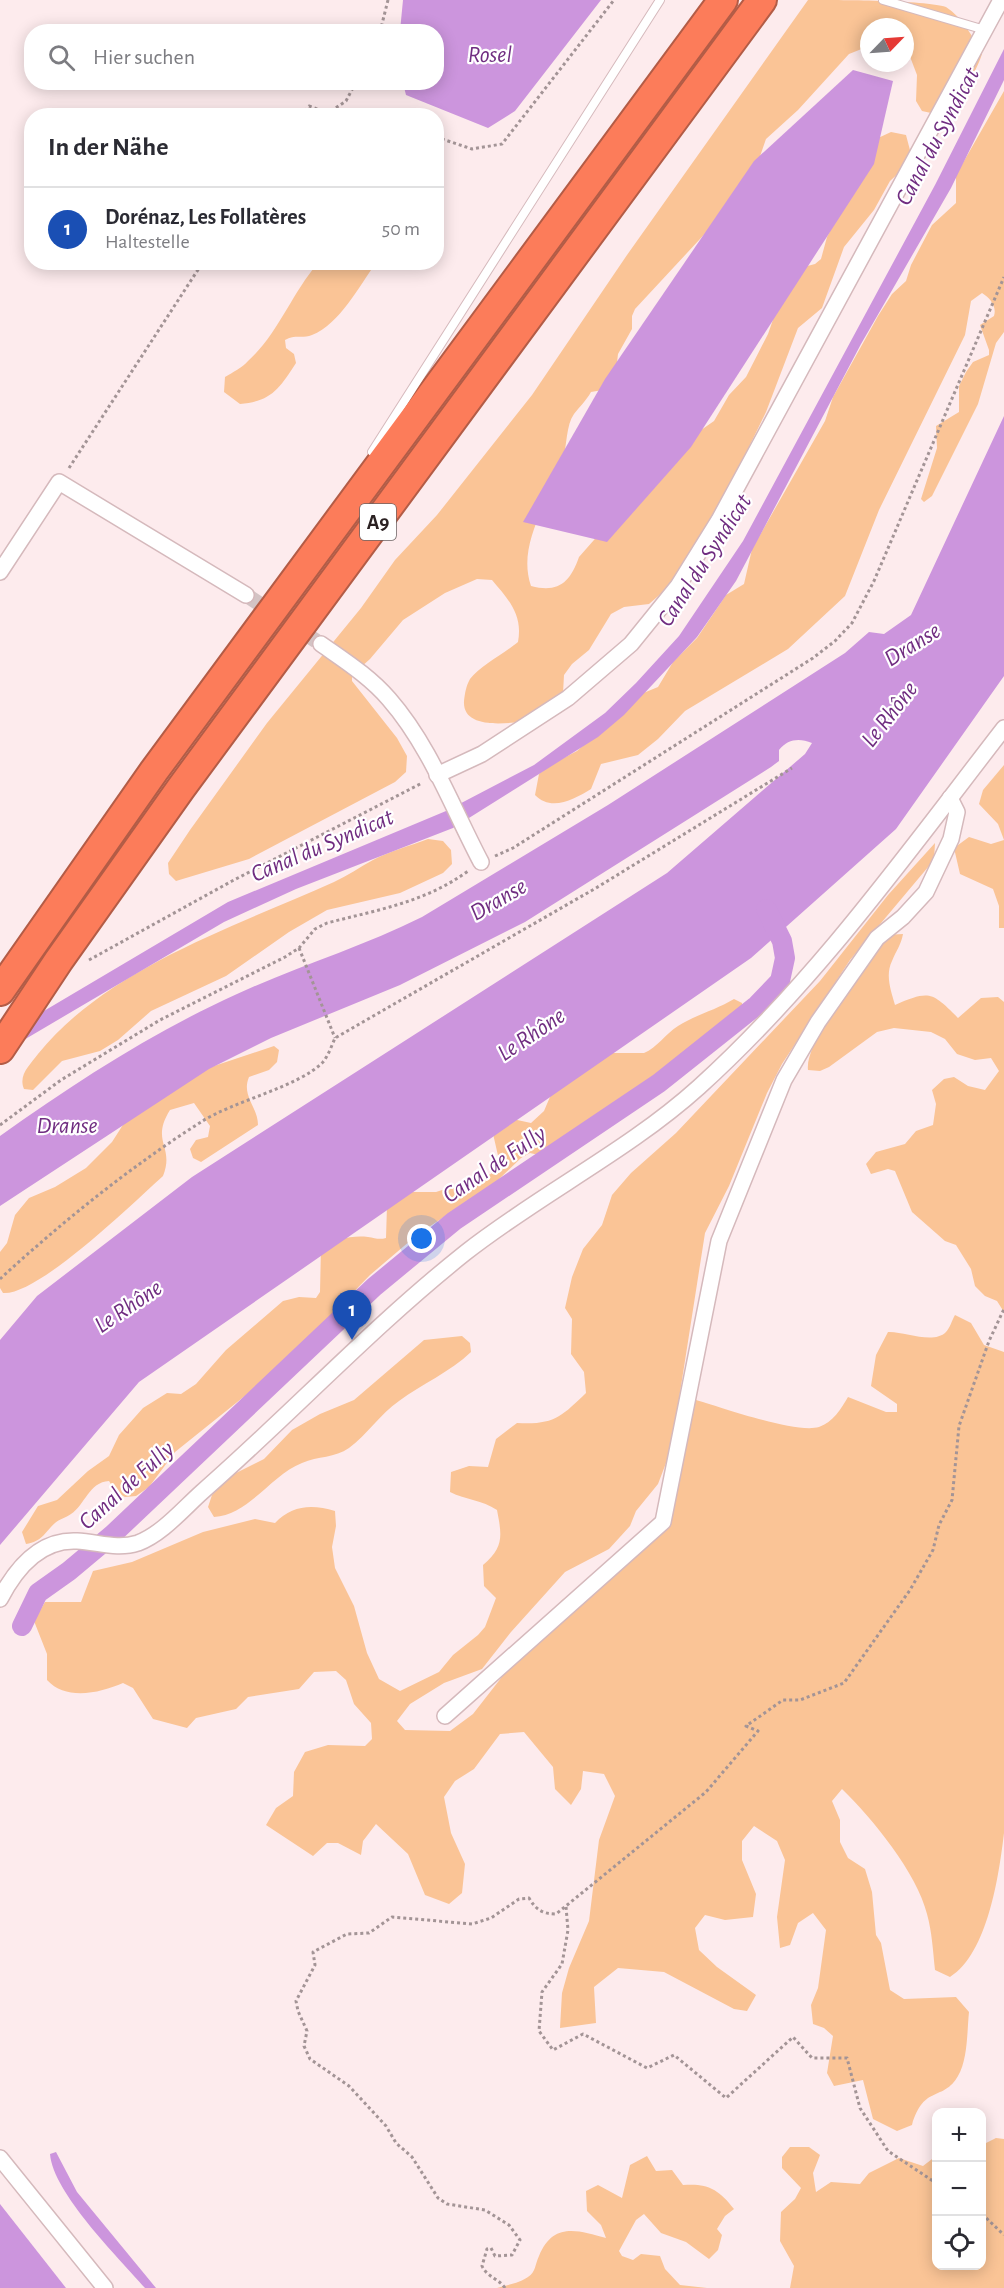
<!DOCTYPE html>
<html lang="de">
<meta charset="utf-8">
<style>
body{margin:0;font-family:"Alegreya Sans",sans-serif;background:#f7f7f7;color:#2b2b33}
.controls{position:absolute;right:18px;bottom:18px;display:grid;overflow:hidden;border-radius:12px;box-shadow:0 3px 15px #0003}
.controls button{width:54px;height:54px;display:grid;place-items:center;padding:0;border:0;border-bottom:2px solid #e1e1e2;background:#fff;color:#2b2b33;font:30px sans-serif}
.compass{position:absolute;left:860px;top:18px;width:54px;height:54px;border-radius:50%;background:#fff;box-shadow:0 3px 15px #0003;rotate:65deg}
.you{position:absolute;left:422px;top:1239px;width:21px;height:21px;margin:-15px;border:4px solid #fff;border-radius:50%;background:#1a73e8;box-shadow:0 0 0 9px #1a73e833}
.badge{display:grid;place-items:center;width:39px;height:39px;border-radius:50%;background:#2c7aac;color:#fff;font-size:20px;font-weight:700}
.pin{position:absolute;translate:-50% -50px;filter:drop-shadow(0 2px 3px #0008)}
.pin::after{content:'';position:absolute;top:32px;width:21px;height:18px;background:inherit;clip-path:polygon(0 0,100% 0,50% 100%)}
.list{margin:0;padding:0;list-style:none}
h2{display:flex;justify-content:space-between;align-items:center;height:78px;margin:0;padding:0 24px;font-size:26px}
h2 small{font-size:20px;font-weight:400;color:#7c7c81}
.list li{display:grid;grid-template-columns:39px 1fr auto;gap:18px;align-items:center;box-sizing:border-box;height:84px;padding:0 24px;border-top:2px solid #e1e1e2}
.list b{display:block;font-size:22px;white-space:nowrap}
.list p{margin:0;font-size:20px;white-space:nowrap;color:#7c7c81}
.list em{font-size:20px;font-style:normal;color:#7c7c81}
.icon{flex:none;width:33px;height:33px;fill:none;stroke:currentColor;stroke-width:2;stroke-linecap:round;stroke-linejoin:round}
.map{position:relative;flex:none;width:1004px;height:2288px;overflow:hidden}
.search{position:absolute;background:#fff;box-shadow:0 3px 15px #0003;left:24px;top:24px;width:420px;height:66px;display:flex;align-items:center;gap:15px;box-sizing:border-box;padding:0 21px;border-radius:24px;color:#7c7c81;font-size:22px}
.panel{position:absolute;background:#fff;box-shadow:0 3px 15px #0003;left:24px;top:108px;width:420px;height:162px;border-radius:24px}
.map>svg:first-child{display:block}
.green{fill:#fac496}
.water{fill:#cc95dd}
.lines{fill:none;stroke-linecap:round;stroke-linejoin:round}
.canal{stroke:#cc95dd;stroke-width:20}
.street-tunnel{stroke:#d3c3c4;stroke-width:15;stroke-dasharray:15 8;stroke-linecap:butt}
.lane-casing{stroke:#d5b9bc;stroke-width:10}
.street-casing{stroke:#d5b9bc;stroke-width:18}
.highway-casing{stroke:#b35c46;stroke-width:32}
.path{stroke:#a39496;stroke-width:3;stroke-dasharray:3 3;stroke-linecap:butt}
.lane{stroke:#fff;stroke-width:8}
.street{stroke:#fff;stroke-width:15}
.highway{stroke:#fc7c5a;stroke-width:28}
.labels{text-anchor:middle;stroke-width:4.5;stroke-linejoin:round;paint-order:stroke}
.shield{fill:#fff;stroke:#6b6464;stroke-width:1.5}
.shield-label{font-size:21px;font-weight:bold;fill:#2b2122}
.water-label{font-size:24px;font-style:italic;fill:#702d81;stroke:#fff}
</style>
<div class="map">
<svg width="1004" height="2288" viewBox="0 0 1004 2288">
<rect width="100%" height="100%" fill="#fdebed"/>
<g class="green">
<path d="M808 0C837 0 924 0 946 7 962 17 973 37 982 54 972 84 956 97 931 113L922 111 916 101 917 75 909 54 905 52V27H869V46L849 54 798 110 766 139 758 162 726 211 635 309 632 316V329L618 354 614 388 591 392C586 401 580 406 574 414 566 425 567 446 563 459 551 499 516 543 531 586 558 593 570 583 579 557L674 449 714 421 729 395 746 377 768 334 784 288 796 269 815 264 821 259 827 237 876 139 891 132 906 135 911 154 903 169 890 181 874 210 844 247 822 308 798 328 766 412 749 447 732 515 722 536 708 553 649 604 624 607 611 614 589 650 572 664 564 675 562 712 552 718C530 719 462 737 464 701 465 693 466 686 470 679 479 667 506 652 518 642 523 615 509 600 492 580L477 579 445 593 403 620 370 659 352 675V681L397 738 407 756 406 772 395 782 249 859 176 881 169 874 168 863 190 830 267 723 361 608 395 560 437 515 532 395 627 255Z"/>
<path d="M1004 91V332L996 343 978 404 932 496 924 502 921 499 937 448 936 426 959 412V386L966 372 973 362 989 355V350L980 325 994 316C997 306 990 298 982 293L971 301 965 335 879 510 845 596 788 649 685 711 658 739 638 755 601 764 591 789C575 799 551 812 535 795L539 774 550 765 577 751 641 694 658 687 673 662 697 638 726 595 744 584 752 549 825 421 833 397 878 316 892 294 906 281 911 265 932 225 956 203V175Z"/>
<path d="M318 263H376C359 286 340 324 312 335 302 339 295 334 285 340L286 348 294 354 296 363C279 389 272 401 240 404L224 392 225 377C233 372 242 368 248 361 278 334 292 293 318 263Z"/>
<polygon points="1004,765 1004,840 998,824 979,804 983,790"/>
<polygon points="969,837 991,844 1004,840 1004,928 999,928 999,906 993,889 960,874 954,848"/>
<path d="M428 839 443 841 451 850 452 864 443 873 400 893 327 910 289 932 226 976 151 1011 118 1040 100 1051 62 1061 33 1090 24 1089C18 1075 30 1065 38 1054 107 968 236 926 334 882 347 876 360 867 373 860 390 851 410 846 428 839Z"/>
<path d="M935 843 934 860 850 960 782 1064 767 1093 729 1186 705 1233 671 1450 658 1484 636 1511 630 1526 609 1549 565 1572 511 1632 482 1669 444 1683 410 1704 397 1721 405 1730 450 1731 473 1714 562 1600 597 1575 623 1566 676 1498 693 1399C721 1407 795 1434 819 1427 833 1422 841 1409 848 1397L886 1412H897V1404L871 1386 876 1355 888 1332C904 1331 933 1345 946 1332 950 1328 952 1320 955 1315L971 1323 984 1345 1004 1352V1833C999 1875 988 1953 950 1977L935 1970C933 1951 932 1932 927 1914 917 1873 872 1818 842 1789L832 1801 840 1820V1842L848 1858 865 1869 872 1892 876 1935 881 1943 890 1990 904 1999 956 1997 969 2012C967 2031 968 2059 958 2076 943 2102 924 2084 912 2125L897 2131 873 2119 863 2080 834 2086 827 2073 833 2036 824 2028 813 2024 811 2005 818 1988 826 1930 813 1913 798 1923 790 1945 780 1948 777 1917 785 1860 777 1841 754 1826 742 1841V1860L756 1894 753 1917 725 1920 705 1915 695 1928 699 1950 717 1967 756 1995 747 2011 734 2009 664 1972 618 1968 594 1987 596 2023 560 2028 562 1993 569 1968 589 1921 599 1840 615 1796 604 1774 583 1771 581 1789 571 1805 555 1789 553 1767 524 1732 500 1734 474 1769 455 1781 444 1797 451 1833 465 1864 462 1893 449 1904 425 1895 408 1854 376 1824 363 1841 361 1855 338 1843H327L313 1856 266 1825 276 1808 293 1796 294 1772 305 1752 328 1745 365 1746 372 1739 371 1723 354 1704 346 1680 336 1671 314 1672 299 1689 248 1697 236 1709 196 1718 187 1728 153 1719 133 1688 123 1683C100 1693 66 1701 47 1680V1654L34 1621 45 1602H81L93 1571 132 1562 203 1532 255 1519 275 1523C292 1505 312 1504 335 1511L336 1526 332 1547 335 1568 354 1606 367 1653 379 1679 400 1691 439 1672 453 1655 478 1635 485 1627 496 1598 484 1586 483 1565C504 1547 502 1536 497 1510 482 1500 466 1500 450 1492L451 1472 469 1466 488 1467 496 1439 517 1423C554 1425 561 1417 586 1393L584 1372 571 1354 572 1319 565 1308 572 1277 583 1249 602 1225 612 1195 631 1173 676 1133 820 981 888 895Z"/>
<path d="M903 934C901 945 896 951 892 961 885 975 891 991 895 1005 930 990 932 992 958 1018L981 998 998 997 1004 1002V1312L997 1301 985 1296 975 1286 971 1269 956 1245 945 1241 912 1212 895 1171 888 1169 871 1174 866 1164 876 1152 905 1144 916 1131 933 1125 936 1104 932 1090 944 1079 954 1077 968 1086 985 1090 999 1071 991 1058 975 1060 957 1054 945 1039 931 1032 894 1028 877 1032 829 1067 820 1071 808 1070C804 1041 867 962 885 935Z"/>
<path d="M734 999 742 1003V1012L736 1022 573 1137C559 1151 550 1158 530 1153L521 1158 496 1182 417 1235 370 1275 282 1366 175 1452 149 1487 136 1496 125 1497 116 1492 109 1481C89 1482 85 1505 71 1514 66 1518 59 1519 55 1523 44 1533 43 1541 26 1544L22 1532 38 1506 57 1500 88 1471 109 1456 119 1435 143 1408 167 1393 181 1394 196 1384 226 1350 283 1301 299 1297 316 1298 320 1292 321 1247C335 1240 351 1235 368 1237 375 1238 379 1240 386 1238L387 1206 405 1192H436L491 1174 499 1160 491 1125 503 1117 531 1123 544 1111 558 1078 592 1053H644C657 1048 665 1034 678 1026 695 1015 716 1010 734 999Z"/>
<path d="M274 1046 279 1050 277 1062 269 1070 249 1077C241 1096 258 1107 258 1125L201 1162 193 1158 190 1149 196 1140 208 1137 210 1126 194 1103 170 1110C150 1142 175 1146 163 1176 134 1202 38 1296 3 1293L0 1288V1252L7 1243 15 1215 29 1198 55 1187 86 1168 112 1142 135 1106 187 1075Z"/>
<path d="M462 1336 470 1343 471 1352C450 1372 422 1384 399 1401 380 1414 367 1435 349 1448 335 1458 318 1456 302 1463 271 1475 249 1515 214 1517L208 1507 212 1495 228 1477 264 1459 292 1430 320 1414 354 1400 424 1340Z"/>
<polygon points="996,2138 1004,2139 1004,2288 790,2288 794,2266 780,2241 781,2212 795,2199 801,2188 782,2168 782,2157 790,2147 809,2147 820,2155 813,2173 816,2192 831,2182 860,2184 869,2173 899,2158 923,2166 936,2156 936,2266 982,2266 982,2145"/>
<path d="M647 2156 656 2171 672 2170 683 2185C707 2183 719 2189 734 2209L725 2216 717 2229 722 2235 718 2250 709 2259 686 2242 661 2233 644 2214 636 2220 619 2251 622 2256 633 2260 641 2254 660 2256 665 2269 680 2285 707 2288H497C506 2285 520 2283 528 2277 536 2272 535 2264 539 2256 553 2222 577 2230 606 2238L601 2225 587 2211 586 2191 598 2185 622 2198 630 2165Z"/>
</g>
<g class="water">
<polygon points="403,0 601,0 515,111 488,128 406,95 403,83 436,82 436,32 400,31"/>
<polygon points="1004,49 1004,80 951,188 861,344 736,581 697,637 624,715 598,737 453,828 296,889 224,922 0,1054 0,1037 228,902 446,811 534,765 605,713 636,683 679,636 743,541 935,185"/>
<polygon points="853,70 893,81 874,164 691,447 607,542 523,522 605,379 754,161"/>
<path d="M1004 416V676L896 829 751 958 139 1382 0 1545V1340L37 1296 192 1177 667 873 805 754 812 743C799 738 788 739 779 750V761L771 767 525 922 400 985 271 1038 209 1069 0 1206V1136C76 1082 153 1032 237 994 298 966 362 947 422 917L608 805 845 653 869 632 884 634 911 615Z"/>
<path d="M56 2152 77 2192 156 2288H145C118 2257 53 2193 50 2154Z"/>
<polygon points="0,2204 66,2288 0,2288"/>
</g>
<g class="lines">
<polyline class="canal" points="22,1626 38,1593 69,1571 112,1535 374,1287 454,1221 659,1083 757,1005 780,981 785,958 782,941 766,909"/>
<polyline class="street-tunnel" points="246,595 321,644"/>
<defs>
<g id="lane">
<polyline points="883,0 985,30"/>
<polyline points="372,452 660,0"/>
</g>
<g id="street">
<polyline points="0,572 59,482 246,595"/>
<path d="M321 644C345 661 369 676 389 699 430 746 452 807 481 862"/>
<polyline points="437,775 482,754 568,698 631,644 678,586 719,520 1001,0"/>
<path d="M0 1599C15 1570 39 1539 77 1541 98 1542 117 1550 138 1543 162 1534 183 1509 202 1492 291 1414 372 1327 465 1253 540 1194 628 1151 699 1087 816 981 908 852 1004 728"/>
<polyline points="445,1716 663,1522 719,1241 784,1080 818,1022 877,938 903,917 926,892 951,839 957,812 950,798"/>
<polyline points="0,2158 105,2288"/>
</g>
<g id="highway">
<polyline points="0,991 154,771 723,0"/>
<polyline points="0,1049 59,960 181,788 762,0"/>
</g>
</defs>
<use href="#lane" class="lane-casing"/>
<use href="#street" class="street-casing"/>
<use href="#highway" class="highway-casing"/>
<g class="path">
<polyline points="380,32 388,0"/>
<polyline points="328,113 337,116"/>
<polyline points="302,116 309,106 328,113 346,101 356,82"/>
<polyline points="436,137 472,149 502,144 614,0"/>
<polyline points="69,468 203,262"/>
<polyline points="495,856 513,848 813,658 835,641 852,623 874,581 1004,277"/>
<polyline points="299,948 335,1038"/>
<polyline points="89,960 232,881 422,783"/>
<path d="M0 1125 61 1080 160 1020 285 957 299 948 315 929 327 923C377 910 426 902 468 871"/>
<path d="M0 1279C62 1222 130 1167 201 1122 233 1101 299 1087 323 1062 328 1056 332 1045 335 1038L596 888 792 768"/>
<polyline points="566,1907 568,1930 562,1964 542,1992 539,2031 553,2050 583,2034 647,2068 674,2055 726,2098 793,2037 812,2058 847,2058 860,2108 888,2151 936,2183"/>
<polyline points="982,2214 1004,2235"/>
<path d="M505 2288C498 2278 487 2277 482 2266L487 2249 491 2248 495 2256 512 2255 520 2240 509 2225 485 2210 447 2204 438 2198 412 2157 396 2143 386 2126 349 2086 310 2059 304 2046 307 2031 298 2011 296 2001 315 1965 313 1952 347 1934 369 1933 392 1917 472 1924 491 1918 519 1899 529 1898C536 1910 543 1914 556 1914L706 1792 758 1731 746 1726 783 1700H800L844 1683 910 1590 933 1550 939 1525 952 1500 959 1426 989 1341 1004 1309"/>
</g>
<use href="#lane" class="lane"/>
<use href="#street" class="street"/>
<use href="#highway" class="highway"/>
</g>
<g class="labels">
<rect class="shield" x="360" y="504" width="36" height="36" rx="4.5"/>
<g class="shield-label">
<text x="378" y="529">A9</text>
</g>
<g class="water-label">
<text x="490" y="62">Rosel</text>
<text transform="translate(937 136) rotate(-62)" y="8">Canal du Syndicat</text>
<text transform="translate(704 560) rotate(-57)" y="8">Canal du Syndicat</text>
<text transform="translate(912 644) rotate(-32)" y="8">Dranse</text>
<text transform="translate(889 714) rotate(-52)" y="8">Le Rhône</text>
<text transform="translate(322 845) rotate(-23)" y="8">Canal du Syndicat</text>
<text transform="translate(498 899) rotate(-30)" y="8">Dranse</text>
<text transform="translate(531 1034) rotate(-34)" y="8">Le Rhône</text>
<text x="67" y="1133">Dranse</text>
<text transform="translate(494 1164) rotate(-34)" y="8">Canal de Fully</text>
<text transform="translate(128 1306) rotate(-34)" y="8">Le Rhône</text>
<text transform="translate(126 1485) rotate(-42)" y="8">Canal de Fully</text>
</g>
</g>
</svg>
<div class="controls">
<button>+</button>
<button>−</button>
<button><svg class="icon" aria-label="locate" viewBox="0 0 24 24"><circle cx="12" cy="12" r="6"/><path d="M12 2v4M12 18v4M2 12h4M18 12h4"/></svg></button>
</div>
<svg class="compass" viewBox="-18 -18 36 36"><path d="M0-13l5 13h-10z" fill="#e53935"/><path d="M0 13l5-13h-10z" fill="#7c7c81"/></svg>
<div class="you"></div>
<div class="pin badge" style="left:352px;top:1340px;background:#1a4fb4">1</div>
<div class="search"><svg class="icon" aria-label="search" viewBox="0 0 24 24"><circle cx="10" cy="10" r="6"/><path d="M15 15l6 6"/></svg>Hier suchen</div>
<section class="panel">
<h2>In der Nähe<small></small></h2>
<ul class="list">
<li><span class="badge" style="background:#1a4fb4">1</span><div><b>Dorénaz, Les Follatères</b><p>Haltestelle</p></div><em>50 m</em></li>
</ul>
</section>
</div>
